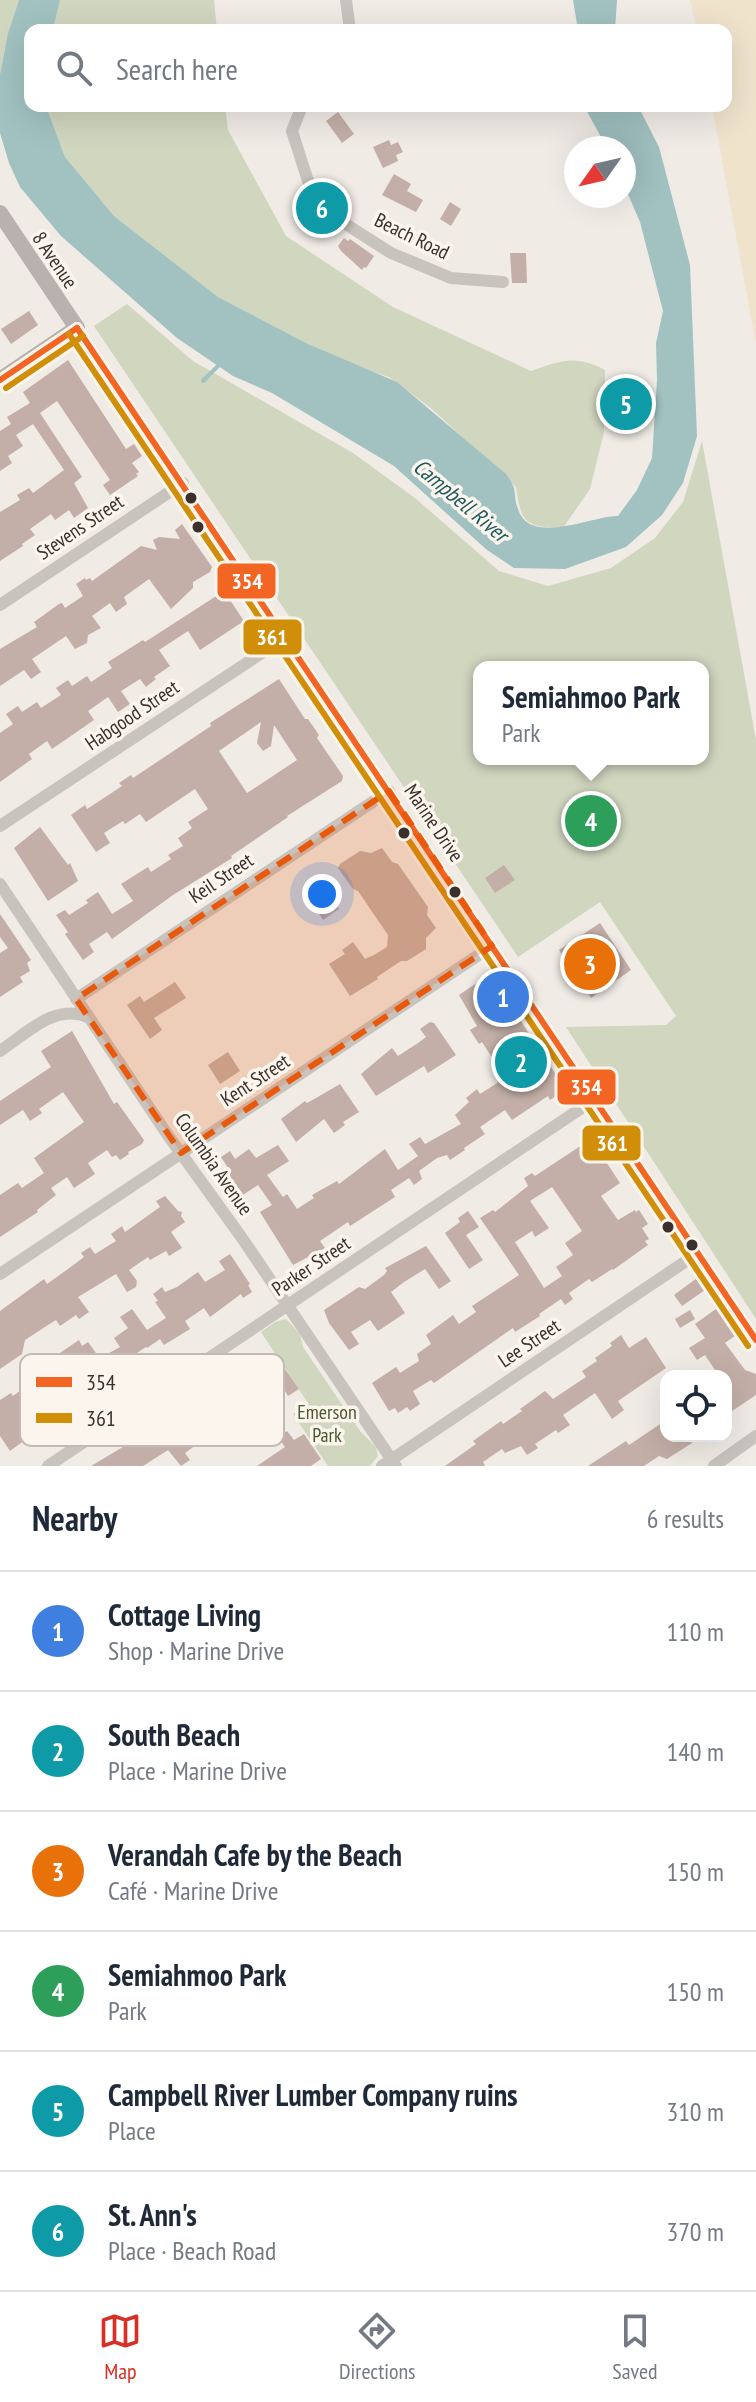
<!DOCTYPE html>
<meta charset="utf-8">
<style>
body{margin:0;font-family:"PT Sans Narrow",sans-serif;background:#f6f6f7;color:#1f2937}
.controls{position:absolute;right:24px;bottom:24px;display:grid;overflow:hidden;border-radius:16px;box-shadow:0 8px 32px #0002}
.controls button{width:72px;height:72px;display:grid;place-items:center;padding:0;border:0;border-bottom:2px solid #e0e1e3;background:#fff;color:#1f2937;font:40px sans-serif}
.compass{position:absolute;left:564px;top:136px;width:72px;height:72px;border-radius:50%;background:#fff;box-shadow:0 8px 32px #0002;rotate:236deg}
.you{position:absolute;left:322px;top:894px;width:28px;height:28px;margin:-20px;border:6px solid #fff;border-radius:50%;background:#1a73e8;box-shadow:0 0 0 12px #1a73e833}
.badge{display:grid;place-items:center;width:52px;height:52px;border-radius:50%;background:#d93025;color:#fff;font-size:26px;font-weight:700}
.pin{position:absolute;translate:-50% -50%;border:4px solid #fff;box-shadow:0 2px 8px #0006}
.popup{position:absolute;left:473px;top:661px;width:236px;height:104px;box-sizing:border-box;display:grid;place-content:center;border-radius:16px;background:#fff;filter:drop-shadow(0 2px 6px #0005);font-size:26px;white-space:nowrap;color:#747a83}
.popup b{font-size:30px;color:#1f2937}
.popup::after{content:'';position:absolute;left:50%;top:100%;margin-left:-16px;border:16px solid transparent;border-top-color:#fff}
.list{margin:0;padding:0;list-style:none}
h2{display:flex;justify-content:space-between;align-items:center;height:104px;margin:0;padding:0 32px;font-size:34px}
h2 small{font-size:26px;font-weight:400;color:#747a83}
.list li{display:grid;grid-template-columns:52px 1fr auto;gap:24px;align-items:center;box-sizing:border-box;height:120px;padding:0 32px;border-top:2px solid #e0e1e3}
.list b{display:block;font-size:30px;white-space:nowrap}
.list p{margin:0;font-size:26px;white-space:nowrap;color:#747a83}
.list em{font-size:26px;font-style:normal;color:#747a83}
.icon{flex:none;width:44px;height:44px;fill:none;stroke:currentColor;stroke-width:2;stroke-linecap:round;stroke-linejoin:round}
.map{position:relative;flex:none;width:756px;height:1466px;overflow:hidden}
.search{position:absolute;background:#fff;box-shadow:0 8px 32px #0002;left:24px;right:24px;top:24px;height:88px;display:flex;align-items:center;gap:20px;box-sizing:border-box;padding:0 28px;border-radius:16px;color:#747a83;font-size:30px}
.sheet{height:824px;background:#fff}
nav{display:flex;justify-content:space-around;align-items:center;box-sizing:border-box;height:112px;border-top:2px solid #e0e1e3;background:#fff;font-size:22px;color:#747a83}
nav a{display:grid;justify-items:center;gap:4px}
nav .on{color:#d93025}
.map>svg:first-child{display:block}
.green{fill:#d1d6bf;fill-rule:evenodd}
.sand{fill:#efe3cc}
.water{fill:#a1c2c1}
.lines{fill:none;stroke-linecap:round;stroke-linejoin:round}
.stream{stroke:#a1c2c1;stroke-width:4}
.building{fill:#c3afa7;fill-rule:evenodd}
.minor{stroke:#c9c3be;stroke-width:12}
.major{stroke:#b8b1ad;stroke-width:16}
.bus-1-casing{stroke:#fbf5ee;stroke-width:12}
.bus-2-casing{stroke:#fbf5ee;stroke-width:12}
.bus-1{stroke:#f26522;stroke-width:6}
.bus-2{stroke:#d18e09;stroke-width:6}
.marked{fill:#e8590c;fill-opacity:0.2;stroke:#e8590c;stroke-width:6;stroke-dasharray:16 10;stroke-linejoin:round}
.bus-dot{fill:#3b302b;stroke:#fbf5ee;stroke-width:3}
.labels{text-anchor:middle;stroke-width:7;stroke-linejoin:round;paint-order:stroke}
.street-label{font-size:20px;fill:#3b302b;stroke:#fbf5ee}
.park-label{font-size:20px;fill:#4a5a2e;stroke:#fbf5ee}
.water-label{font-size:22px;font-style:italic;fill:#1f5a5e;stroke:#fbf5ee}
.key{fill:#fbf5ee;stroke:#c1bab4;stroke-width:2}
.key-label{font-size:22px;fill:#3b302b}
.line-badge{stroke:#fbf5ee;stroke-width:3}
.badge-label{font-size:22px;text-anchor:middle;font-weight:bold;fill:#fff}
</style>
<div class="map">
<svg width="756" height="1466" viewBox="0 0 756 1466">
<rect width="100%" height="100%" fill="#f0ebe5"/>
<g class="green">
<polygon points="0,0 19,0 8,33 0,74"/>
<polygon points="60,0 214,0 217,30 53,30"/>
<path d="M46 106H225L228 130 286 236 393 307 531 371C562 360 576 355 605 370L604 432 590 489 563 528C525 527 521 523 516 487L432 409 389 377 361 368 308 344 218 297 114 216 65 157Z"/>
<path d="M127 304 193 361 353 453 415 498 499 571 548 586 611 568 655 538 683 502 702 441 756 740V1319L566 1027 666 1025 676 1016 600 902 518 957 94 326ZM479 667H703V759H479Z"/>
<polygon points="286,1319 300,1334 303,1347 360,1431 376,1447 378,1456 370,1466 328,1466 293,1414 308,1403 261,1332 275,1322"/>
</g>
<polygon class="sand" points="690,0 756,0 756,344 712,106 726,106 726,30 697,30"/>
<g class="water">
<path d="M19 0H60L53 30H30V106H46L65 157 114 216 218 297 308 344 397 382 506 474C519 491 512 492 518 509 530 547 594 515 618 516L637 490 652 458 657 380 656 343 663 311 640 222 624 185V148H607L584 106H638L659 147 690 265 697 436 683 483 662 515 626 547 565 569 514 568 487 550 394 466 272 393 233 376 177 338 61 236 20 187 9 163 0 133V74L8 33Z"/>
<polygon points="573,0 617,0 615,30 578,30"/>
</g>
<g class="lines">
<polyline class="stream" points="203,381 221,363"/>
</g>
<g class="building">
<polygon points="338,112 354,134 342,143 326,121"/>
<polygon points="389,140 391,145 398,142 403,152 396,155 398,161 383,168 373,147"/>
<polygon points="394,174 411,184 407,191 423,200 416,212 382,195"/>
<polygon points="312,199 331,221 326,224 324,222 313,205"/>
<polygon points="450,202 461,209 451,226 440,219"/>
<polygon points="344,238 348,241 350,239 374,256 366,268 364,267 362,270 341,251 338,246"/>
<polygon points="510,253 526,253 527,283 512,283"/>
<polygon points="29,311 38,325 11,344 1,329"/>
<polygon points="68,360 126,449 134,444 142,456 132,463 139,472 136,474 138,476 110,495 103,485 110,480 57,401 40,413 82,477 74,483 88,508 74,518 69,510 55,520 51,514 30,529 35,535 22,544 23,546 0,561 0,512 20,500 17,495 29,488 33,493 64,470 33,424 16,435 23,446 8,456 12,463 0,471 0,431 11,424 7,417 30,403 23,392"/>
<polygon points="182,524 212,567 210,572 193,582 193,588 171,609 149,579 124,597 127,604 116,612 110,603 92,616 101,628 88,635 87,643 75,649 66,636 32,659 41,672 31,679 24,670 0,686 0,649 37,627 34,622 59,604 62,603 65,608 83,596 76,584 85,578 86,580 90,578 92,581 141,546 157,550 153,540 159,537 180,539 175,530"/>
<polygon points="224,591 244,621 200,650 188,631 159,650 170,666 154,677 156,679 146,687 140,679 121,691 130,704 118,712 108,697 88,711 94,720 52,749 47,741 29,754 32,759 0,782 0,733 13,724 6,714 18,706 22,712 37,702 41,708 61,695 56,688 68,680 72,686 87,676 91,682 112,668 108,662 143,640 145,642"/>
<path d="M279 679 305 719H308L319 735 317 738 343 776 342 781 287 816 288 817 231 856 232 858 173 895 112 939 107 932 89 944 94 952 83 960 65 934 68 932 56 915 65 910 69 915 88 903 86 900 98 892 112 914 133 901 121 884 148 867 151 872 171 859 168 855 183 846 178 838 192 828 188 822 208 809 195 789 146 822 140 814 125 824 123 821 104 833 110 843 96 852 71 815 85 805 87 809 110 794 122 786 119 783 131 775 133 778 211 726 210 723ZM261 722 257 743 263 751 271 746 274 725 297 760 247 793 219 751Z"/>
<polygon points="40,827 68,865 70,863 78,881 48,901 14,848"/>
<polygon points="382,848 392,862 398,864 428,907 427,915 436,928 426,938 426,949 407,961 401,961 377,977 378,979 350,996 329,964 345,954 342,950 353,942 365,959 374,955 387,947 388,935 358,891 353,889 338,868 340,864 360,851 371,853"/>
<polygon points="504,865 515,880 495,893 485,878"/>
<polygon points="319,879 339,909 323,920 303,890"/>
<polygon points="0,914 31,960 27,963 30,971 20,977 23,982 0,997 0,953 8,948 0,937"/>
<polygon points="600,923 631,970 591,998 559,950"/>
<polygon points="490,974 562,1084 561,1093 550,1100 548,1096 512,1120 505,1110 480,1127 485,1134 464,1148 465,1150 450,1160 447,1155 437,1158 419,1171 422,1179 414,1185 409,1178 391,1190 395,1197 350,1226 348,1222 320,1241 325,1248 293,1265 260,1212 272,1205 258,1185 243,1195 225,1170 228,1168 221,1157 230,1151 235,1159 249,1149 256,1158 278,1145 289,1161 267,1175 283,1197 287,1194 297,1209 314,1198 312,1195 337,1181 339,1184 385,1149 398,1170 418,1156 409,1144 420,1137 425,1144 461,1124 455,1115 469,1102 466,1098 477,1089 480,1094 505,1078 482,1042 479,1044 470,1030 477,1026 459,995"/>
<polygon points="175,982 186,998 154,1018 162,1030 150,1039 127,1005 140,996 144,1002"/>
<polygon points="430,1022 434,1023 456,1055 428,1073 424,1066 376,1096 361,1074 392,1048 398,1056 418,1043 426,1037 420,1029"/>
<polygon points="72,1031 114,1104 117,1102 144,1140 142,1144 128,1152 129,1154 120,1160 116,1155 112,1157 107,1150 88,1163 95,1174 74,1188 67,1177 51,1188 56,1195 37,1210 38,1212 0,1237 0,1195 18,1183 22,1188 44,1173 34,1158 84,1122 63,1092 39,1109 42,1113 30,1121 23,1110 0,1125 0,1101 51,1067 41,1051"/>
<polygon points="228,1052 240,1071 220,1084 208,1065"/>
<polygon points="340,1084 359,1112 343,1122 345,1125 334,1133 324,1119 296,1142 281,1119 305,1101 307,1103 316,1098"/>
<path d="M591 1139 620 1183 601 1196 618 1220 635 1210 636 1212 639 1210 648 1224 642 1228 649 1239 645 1241 648 1245 613 1270 612 1269 592 1282 589 1279 569 1293 573 1299 565 1305 561 1299 539 1314 540 1316 515 1332 513 1328 434 1383 431 1380 413 1391 420 1404 410 1411 407 1407 398 1413 395 1408 389 1411 372 1383 396 1367 400 1373 419 1361 417 1354 431 1344 426 1335 453 1315 459 1324 476 1312 472 1306 519 1275 480 1218 493 1210 495 1212 528 1186 524 1178 532 1173 535 1176ZM552 1187 582 1231 565 1243 573 1255 556 1267 562 1276 544 1288 515 1242 532 1231 535 1237 549 1228 530 1201Z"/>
<polygon points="165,1196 178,1211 182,1212 181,1216 185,1222 171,1232 182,1248 169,1256 166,1251 150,1260 148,1257 129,1270 137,1281 136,1287 127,1292 116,1274 78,1297 89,1312 79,1319 76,1315 60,1326 56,1320 48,1325 25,1340 22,1354 0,1369 0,1311 44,1279 47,1284 68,1269 84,1257 81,1253 90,1247 95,1254 116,1241 111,1234 122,1226 125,1232 160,1207 156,1201"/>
<polygon points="468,1211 479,1227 466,1235 483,1260 469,1269 445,1233 460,1222 458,1218"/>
<polygon points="426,1246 451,1281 439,1289 425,1269 404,1282 391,1292 405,1313 378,1331 370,1320 351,1332 359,1344 349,1350 329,1323 324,1310 359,1287 365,1289 384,1275 387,1271 385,1268"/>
<polygon points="230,1254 250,1284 248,1285 252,1292 243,1298 241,1294 210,1317 204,1308 185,1321 190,1329 164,1345 160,1339 147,1348 146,1347 123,1362 127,1368 114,1376 102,1357 120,1347 114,1338 128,1328 120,1317 132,1309 147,1330 166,1318 155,1302 158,1301 153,1294 162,1287 165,1292 177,1287 198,1272 205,1282 225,1270 219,1261"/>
<polygon points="697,1278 705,1290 682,1306 674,1295"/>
<polygon points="720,1306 736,1335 725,1343 745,1370 756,1374 756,1395 726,1415 726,1376 719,1376 705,1355 697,1360 689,1348 705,1338 695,1324"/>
<polygon points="690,1310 695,1319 680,1328 675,1319"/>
<polygon points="621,1335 629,1348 646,1337 666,1368 618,1401 624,1410 612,1419 595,1393 563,1415 570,1425 558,1433 556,1430 535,1444 538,1448 527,1455 521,1446 505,1453 502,1449 483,1462 485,1466 445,1466 476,1444 473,1441 501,1421 503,1424 522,1411 520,1409 545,1391 553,1399 586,1377 582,1371 597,1361 595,1358 612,1346 610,1343"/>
<polygon points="79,1340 82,1346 88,1342 98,1356 83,1366 97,1387 32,1425 37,1431 10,1451 0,1436 0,1400 11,1393 13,1396 28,1385 30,1387 49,1374 48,1372 62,1363 57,1355"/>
<polygon points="275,1355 299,1389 288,1396 285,1391 264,1405 267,1410 254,1418 244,1403 261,1391 247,1370"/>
<polygon points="222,1385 226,1385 239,1408 226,1415 229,1420 198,1439 200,1442 185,1453 190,1460 181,1466 168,1450 143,1466 91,1466 148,1432 150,1436 171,1422 167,1416 193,1398 195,1401"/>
<polygon points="666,1420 666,1436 688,1436 692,1443 667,1459 659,1456 644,1466 588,1466 626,1441 629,1445"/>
<polygon points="287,1431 294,1440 304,1434 321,1459 311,1466 257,1466 285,1447 278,1437"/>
</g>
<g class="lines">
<g class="minor">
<polyline points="346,0 350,30"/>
<polyline points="302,106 292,131 308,181 347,225 391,253 451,278 503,282"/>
<polyline points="77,328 756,1340"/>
<polyline points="0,605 183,483"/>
<polyline points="0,826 286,637"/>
<polyline points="0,884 167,1134 242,1238 396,1466"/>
<polyline points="76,999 389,791"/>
<path d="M0 1051C27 1033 55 1003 88 1017"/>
<polyline points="0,1274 492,946"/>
<polyline points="48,1466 595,1099"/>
<polyline points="382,1466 698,1253"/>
<polyline points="714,1466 756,1436"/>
</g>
<polyline class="major" points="0,213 77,328 0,380"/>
<defs>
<g id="bus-1">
<polyline points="77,328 756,1340"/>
<polyline points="0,380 77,328"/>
</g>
<g id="bus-2">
<polyline points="69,334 748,1346"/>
<polyline points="6,388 83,336"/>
</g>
</defs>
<use href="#bus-1" class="bus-1-casing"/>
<use href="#bus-2" class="bus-2-casing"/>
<use href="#bus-1" class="bus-1"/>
<use href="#bus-2" class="bus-2"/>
</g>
<path class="marked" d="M389 791 492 946 181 1153 76 999Z"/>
<g class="bus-dot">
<circle cx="191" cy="498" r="7"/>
<circle cx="198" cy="527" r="7"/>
<circle cx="404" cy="833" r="7"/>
<circle cx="455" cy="892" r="7"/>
<circle cx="668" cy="1227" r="7"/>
<circle cx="692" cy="1245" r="7"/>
</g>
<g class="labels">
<g class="street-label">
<text transform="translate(412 236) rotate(26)" y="7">Beach Road</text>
<text transform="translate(55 260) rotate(56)" y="7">8 Avenue</text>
<text transform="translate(80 527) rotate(-34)" y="7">Stevens Street</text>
<text transform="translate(132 715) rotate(-34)" y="7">Habgood Street</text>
<text transform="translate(434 823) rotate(56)" y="7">Marine Drive</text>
<text transform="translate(221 878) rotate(-34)" y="7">Keil Street</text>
<text transform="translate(255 1080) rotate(-33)" y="7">Kent Street</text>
<text transform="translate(214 1164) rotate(55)" y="7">Columbia Avenue</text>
<text transform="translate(311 1266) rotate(-34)" y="7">Parker Street</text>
<text transform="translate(529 1343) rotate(-34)" y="7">Lee Street</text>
</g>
<g class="park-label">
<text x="327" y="1419">Emerson<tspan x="327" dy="23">Park</tspan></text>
</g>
<g class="water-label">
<text transform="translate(461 500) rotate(40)" y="8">Campbell River</text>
</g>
</g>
<rect x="20" y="1354" width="264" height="92" rx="12" class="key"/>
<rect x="36" y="1377" width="36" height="10" fill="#f26522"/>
<rect x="36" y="1413" width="36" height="10" fill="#d18e09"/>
<g class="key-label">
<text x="86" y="1390">354</text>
<text x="86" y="1426">361</text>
</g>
<g class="line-badge">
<rect x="216" y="562" width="61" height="38" rx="8" fill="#f26522"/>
<rect x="242" y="618" width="61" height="38" rx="8" fill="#d18e09"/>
<rect x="556" y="1068" width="61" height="38" rx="8" fill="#f26522"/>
<rect x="581" y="1124" width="61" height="38" rx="8" fill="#d18e09"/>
</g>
<g class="badge-label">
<text x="247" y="589">354</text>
<text x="272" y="645">361</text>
<text x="586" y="1095">354</text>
<text x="612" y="1151">361</text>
</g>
</svg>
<div class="controls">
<button><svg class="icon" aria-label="locate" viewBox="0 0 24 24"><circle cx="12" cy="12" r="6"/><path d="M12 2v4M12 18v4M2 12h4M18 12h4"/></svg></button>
</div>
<svg class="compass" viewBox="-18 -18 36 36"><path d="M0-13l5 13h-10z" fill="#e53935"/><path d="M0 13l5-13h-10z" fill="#747a83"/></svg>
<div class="you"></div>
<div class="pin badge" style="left:503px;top:997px;background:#3f7fe0">1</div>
<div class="pin badge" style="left:521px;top:1062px;background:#0f9aa8">2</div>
<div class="pin badge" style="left:590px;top:964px;background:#e8710a">3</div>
<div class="pin badge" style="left:591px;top:821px;background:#2e9e5b">4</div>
<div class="popup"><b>Semiahmoo Park</b>Park</div>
<div class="pin badge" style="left:626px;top:404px;background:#0f9aa8">5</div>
<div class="pin badge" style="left:322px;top:208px;background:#0f9aa8">6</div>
<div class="search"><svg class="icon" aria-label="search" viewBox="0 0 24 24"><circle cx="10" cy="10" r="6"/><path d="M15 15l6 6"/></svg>Search here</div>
</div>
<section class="sheet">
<h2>Nearby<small>6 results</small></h2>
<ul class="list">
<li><span class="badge" style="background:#3f7fe0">1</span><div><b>Cottage Living</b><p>Shop · Marine Drive</p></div><em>110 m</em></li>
<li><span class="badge" style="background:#0f9aa8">2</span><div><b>South Beach</b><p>Place · Marine Drive</p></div><em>140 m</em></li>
<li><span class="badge" style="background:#e8710a">3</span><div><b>Verandah Cafe by the Beach</b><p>Café · Marine Drive</p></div><em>150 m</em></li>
<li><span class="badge" style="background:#2e9e5b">4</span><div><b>Semiahmoo Park</b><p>Park</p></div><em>150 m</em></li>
<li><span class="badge" style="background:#0f9aa8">5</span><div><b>Campbell River Lumber Company ruins</b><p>Place</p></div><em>310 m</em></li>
<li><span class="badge" style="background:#0f9aa8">6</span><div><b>St. Ann's</b><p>Place · Beach Road</p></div><em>370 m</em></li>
</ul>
</section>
<nav>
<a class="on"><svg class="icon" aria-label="map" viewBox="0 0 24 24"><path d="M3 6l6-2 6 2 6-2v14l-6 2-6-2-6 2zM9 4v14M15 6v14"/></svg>Map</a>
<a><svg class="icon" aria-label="directions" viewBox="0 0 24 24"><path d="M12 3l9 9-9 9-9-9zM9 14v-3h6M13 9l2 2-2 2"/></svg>Directions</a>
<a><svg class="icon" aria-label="saved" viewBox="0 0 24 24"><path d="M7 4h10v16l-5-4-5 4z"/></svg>Saved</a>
</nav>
